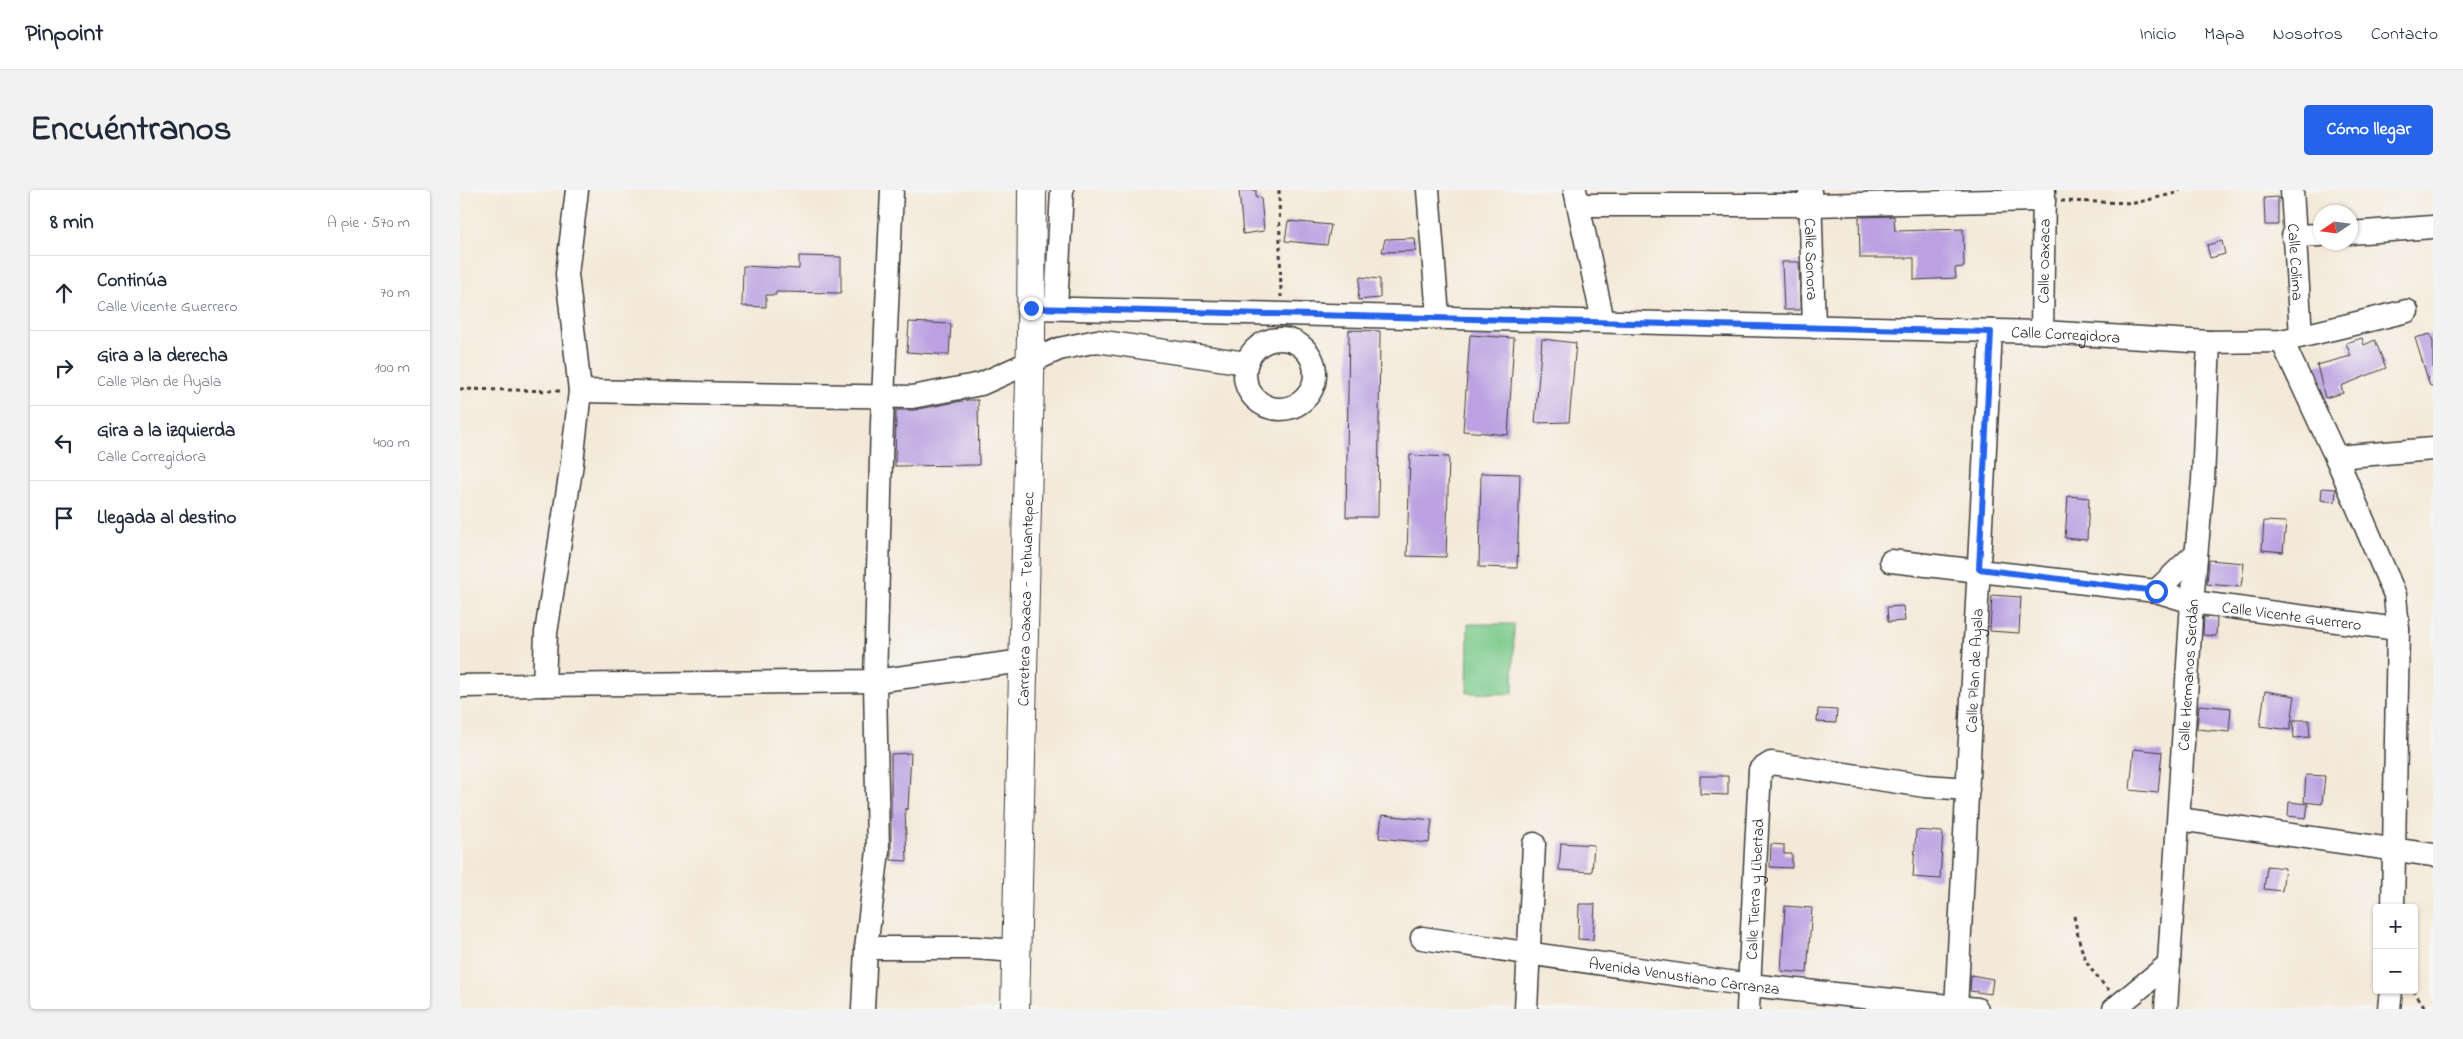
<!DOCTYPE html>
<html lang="es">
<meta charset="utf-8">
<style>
body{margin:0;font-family:"Indie Flower",sans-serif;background:#f2f2f3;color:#1f2937}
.controls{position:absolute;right:15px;bottom:15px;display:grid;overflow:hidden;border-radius:5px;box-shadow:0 1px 4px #0004}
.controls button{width:45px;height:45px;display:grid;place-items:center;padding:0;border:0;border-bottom:1px solid #e0e1e3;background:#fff;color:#1f2937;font:25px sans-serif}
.compass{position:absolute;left:1853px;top:15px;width:45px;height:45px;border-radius:50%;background:#fff;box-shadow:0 1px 4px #0004;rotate:257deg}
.stop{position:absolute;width:15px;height:15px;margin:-11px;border:4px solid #2563eb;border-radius:50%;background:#fff}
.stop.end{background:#2563eb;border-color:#fff;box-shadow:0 1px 5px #0008}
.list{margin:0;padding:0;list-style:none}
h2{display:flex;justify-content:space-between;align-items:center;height:65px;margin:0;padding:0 20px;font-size:21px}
h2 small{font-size:16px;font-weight:400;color:#747a83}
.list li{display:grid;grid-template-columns:32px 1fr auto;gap:15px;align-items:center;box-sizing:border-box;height:75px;padding:0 20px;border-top:1px solid #e0e1e3}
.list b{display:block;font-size:19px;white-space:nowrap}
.list p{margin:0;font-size:16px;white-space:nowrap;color:#747a83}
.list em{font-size:16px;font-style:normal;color:#747a83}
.icon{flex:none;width:28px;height:28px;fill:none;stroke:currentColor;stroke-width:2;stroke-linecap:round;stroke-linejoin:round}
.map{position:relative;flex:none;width:1973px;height:819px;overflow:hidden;border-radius:5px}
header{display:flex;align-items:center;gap:30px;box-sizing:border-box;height:70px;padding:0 25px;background:#fff;border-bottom:1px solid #e0e1e3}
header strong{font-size:24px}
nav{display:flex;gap:28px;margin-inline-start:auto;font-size:18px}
.intro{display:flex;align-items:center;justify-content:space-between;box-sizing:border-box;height:120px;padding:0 30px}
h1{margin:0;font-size:35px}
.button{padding:12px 22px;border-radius:5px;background:#2563eb;color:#fff;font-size:18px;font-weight:700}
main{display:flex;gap:30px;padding:0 30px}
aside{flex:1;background:#fff;border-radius:5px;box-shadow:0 1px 4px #0004}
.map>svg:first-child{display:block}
.pitch{fill:#7ac98a;stroke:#4b7253}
.building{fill:#bba1e1}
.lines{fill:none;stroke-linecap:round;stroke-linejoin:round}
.minor-casing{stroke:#3c3b38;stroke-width:25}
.major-casing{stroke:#3c3b38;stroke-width:30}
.path{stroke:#3c3b38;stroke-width:3;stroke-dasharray:4 4;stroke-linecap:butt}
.minor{stroke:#fff;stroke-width:22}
.major{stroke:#fff;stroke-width:28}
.route{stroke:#2563eb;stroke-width:6}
.labels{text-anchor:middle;stroke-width:4;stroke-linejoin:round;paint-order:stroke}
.street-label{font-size:16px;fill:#1c1c1c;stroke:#f6f6f2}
</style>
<header>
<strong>Pinpoint</strong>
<nav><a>Inicio</a><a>Mapa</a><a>Nosotros</a><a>Contacto</a></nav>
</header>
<div class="intro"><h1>Encuéntranos</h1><a class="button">Cómo llegar</a></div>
<main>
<aside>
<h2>8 min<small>A pie · 570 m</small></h2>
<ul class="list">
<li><svg class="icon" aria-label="ahead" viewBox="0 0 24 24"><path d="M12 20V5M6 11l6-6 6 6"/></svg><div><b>Continúa</b><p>Calle Vicente Guerrero</p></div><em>70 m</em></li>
<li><svg class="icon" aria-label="right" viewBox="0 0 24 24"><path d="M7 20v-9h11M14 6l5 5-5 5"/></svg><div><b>Gira a la derecha</b><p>Calle Plan de Ayala</p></div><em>100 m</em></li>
<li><svg class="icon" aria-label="left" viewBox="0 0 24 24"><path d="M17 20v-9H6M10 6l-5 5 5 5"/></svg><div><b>Gira a la izquierda</b><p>Calle Corregidora</p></div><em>400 m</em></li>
<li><svg class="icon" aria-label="arrive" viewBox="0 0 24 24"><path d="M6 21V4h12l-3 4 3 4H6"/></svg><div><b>Llegada al destino</b></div></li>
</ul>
</aside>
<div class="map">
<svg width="1973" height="819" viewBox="0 0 1973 819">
<rect width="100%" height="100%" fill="#f6f6f2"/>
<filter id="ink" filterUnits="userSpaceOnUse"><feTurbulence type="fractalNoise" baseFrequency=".02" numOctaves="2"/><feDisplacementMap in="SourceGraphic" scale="10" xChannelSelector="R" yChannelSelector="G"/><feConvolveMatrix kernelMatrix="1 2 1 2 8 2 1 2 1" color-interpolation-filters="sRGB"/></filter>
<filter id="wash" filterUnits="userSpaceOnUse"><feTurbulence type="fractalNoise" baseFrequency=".0096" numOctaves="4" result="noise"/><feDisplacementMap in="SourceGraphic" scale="20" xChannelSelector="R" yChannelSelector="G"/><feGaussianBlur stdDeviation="1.12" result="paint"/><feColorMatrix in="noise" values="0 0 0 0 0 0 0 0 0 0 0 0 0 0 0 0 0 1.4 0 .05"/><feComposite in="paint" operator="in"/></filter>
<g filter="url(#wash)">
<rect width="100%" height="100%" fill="#f4e9d8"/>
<polygon class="pitch" points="1008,434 1054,434 1053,504 1007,503"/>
<g id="blocks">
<g class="building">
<polygon points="779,0 796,0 796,8 801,7 804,41 783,44"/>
<polygon points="1818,7 1818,35 1805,35 1804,8"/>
<polygon points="1434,26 1435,41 1503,39 1504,77 1495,78 1496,88 1454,90 1454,68 1400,68 1399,27"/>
<polygon points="828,31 871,35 867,55 825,51"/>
<polygon points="955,48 956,61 922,62 925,49"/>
<polygon points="1762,51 1765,64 1750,68 1747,55"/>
<polygon points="339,66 381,67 381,103 316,102 316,105 306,105 306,117 282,116 283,76 339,79"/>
<polygon points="1322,72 1339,72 1340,120 1324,120"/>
<polygon points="900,87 920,89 920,108 898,110"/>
<polygon points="449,132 491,134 489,165 447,162"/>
<polygon points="889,140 920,141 918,327 886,327"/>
<polygon points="1970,144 1973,152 1973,196 1970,196 1955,148"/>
<polygon points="1010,145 1054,148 1048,245 1003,241"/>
<polygon points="1902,148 1904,155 1915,150 1926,178 1881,196 1883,203 1865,208 1857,175 1891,166 1886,153"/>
<polygon points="1082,149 1116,153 1109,232 1075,233"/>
<polygon points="507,210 518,210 519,275 435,276 436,220 454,220"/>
<polygon points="950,265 989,267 986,367 947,366"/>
<polygon points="1021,283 1060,284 1057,378 1019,377"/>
<polygon points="1862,298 1876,299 1875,312 1861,310"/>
<polygon points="1608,306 1629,308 1627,350 1605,348"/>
<polygon points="1804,331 1826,332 1823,362 1802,360"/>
<polygon points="1749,370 1784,373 1781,397 1747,394"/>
<polygon points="1532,405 1561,407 1559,443 1530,441"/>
<polygon points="1443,416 1445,431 1428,432 1427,417"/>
<polygon points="1744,427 1757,428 1756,446 1743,445"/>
<polygon points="1805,501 1835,506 1830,540 1800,536"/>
<polygon points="1739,515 1771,518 1769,542 1737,539"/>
<polygon points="1358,519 1377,520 1376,533 1357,532"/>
<polygon points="1833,530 1849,530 1850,547 1834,548"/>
<polygon points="1674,559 1702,562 1698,603 1670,600"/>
<polygon points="451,563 448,619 445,619 447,671 431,670 431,564"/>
<polygon points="1846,585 1865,586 1862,614 1844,612"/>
<polygon points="1240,586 1268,586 1268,605 1240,604"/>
<polygon points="1829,612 1848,614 1846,628 1828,626"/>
<polygon points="922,625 972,630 969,653 919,648"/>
<polygon points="1456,640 1483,642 1480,689 1453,687"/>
<polygon points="1101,653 1134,655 1132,682 1099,680"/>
<polygon points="1311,654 1324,655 1324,664 1332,664 1332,678 1310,677"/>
<polygon points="1807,676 1825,678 1822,701 1804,699"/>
<polygon points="1119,714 1135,714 1133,750 1118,749"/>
<polygon points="1325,716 1352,718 1347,783 1321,781"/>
<polygon points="1511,785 1533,789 1531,804 1510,801"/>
</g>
</g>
</g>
<g filter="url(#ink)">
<use href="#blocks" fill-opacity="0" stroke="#3c3b38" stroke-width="1"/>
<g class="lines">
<defs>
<g id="minor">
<polyline points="968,0 978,126"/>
<polyline points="1115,0 1143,131"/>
<path id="s1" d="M1832 0 1841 146"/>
<path id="s2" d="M1350 1 1354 137"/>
<polyline points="1119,15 1351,15 1584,10"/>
<polyline points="1890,43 1973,37"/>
<polyline points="1833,46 1860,45"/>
<path id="s3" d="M571 118 1582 142 1749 152 1822 151 1947 121"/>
<polyline points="596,118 602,0"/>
<path id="s4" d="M1582 142 1584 0"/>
<circle cx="820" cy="184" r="35"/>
<polyline points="1822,151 1876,267 1935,405 1938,439 1933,718"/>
<polyline points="120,201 452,207 521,194 599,159 637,151 786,173"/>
<polyline points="1876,267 1973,259"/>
<path id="s5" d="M1431 371 1696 401 1732 412 1938 439"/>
<polyline points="1696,401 1736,363"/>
<polyline points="84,495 86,443 112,273 120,201 107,84 117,0"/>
<polyline points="0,496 415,491 563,471"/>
<polyline points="1719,629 1973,665"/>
<path id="s6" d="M962 748 1290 795 1517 819"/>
<polyline points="406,758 515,758 556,761"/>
<polyline points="403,819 406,758 418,661 415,491 422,233 432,0"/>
<polyline points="1066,819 1074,654"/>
<path id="s7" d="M1288 819 1300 580 1311 573 1465 596 1508 599"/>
<path id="s8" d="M1496 819 1531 141"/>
<polyline points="1654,819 1709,774"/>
<path id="s9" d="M1706 819 1732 412 1743 290 1749 152"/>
<polyline points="1929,819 1931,800"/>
</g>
<g id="major">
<path id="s10" d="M555 819 571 147 572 0"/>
</g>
</defs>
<use href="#minor" class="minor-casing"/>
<use href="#major" class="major-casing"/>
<g class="path">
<polyline points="819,0 821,107"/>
<polyline points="1601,11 1675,13 1716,3 1720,0"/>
<polyline points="0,199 102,201"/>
<path d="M1614 726C1621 761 1623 774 1649 800"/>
<polyline points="1953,800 1966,819"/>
</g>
<use href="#minor" class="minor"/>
<use href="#major" class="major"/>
</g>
</g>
<g class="lines" filter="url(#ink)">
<polyline class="route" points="571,118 1531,142 1519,379 1696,401"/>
</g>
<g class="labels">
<g class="street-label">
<text dy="6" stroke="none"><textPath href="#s2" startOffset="68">Calle Sonora</textPath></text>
<text dy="6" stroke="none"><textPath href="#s4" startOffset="71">Calle Oaxaca</textPath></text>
<text dy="6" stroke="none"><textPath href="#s1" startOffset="72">Calle Colima</textPath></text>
<text dy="6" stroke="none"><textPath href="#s3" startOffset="1035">Calle Corregidora</textPath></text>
<text dy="6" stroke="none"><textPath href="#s10" startOffset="410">Carretera Oaxaca - Tehuantepec</textPath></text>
<text dy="6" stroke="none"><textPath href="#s5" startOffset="405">Calle Vicente Guerrero</textPath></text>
<text dy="6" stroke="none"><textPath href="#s8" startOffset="339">Calle Plan de Ayala</textPath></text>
<text dy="6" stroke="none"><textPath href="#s9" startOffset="335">Calle Hermanos Serdán</textPath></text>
<text dy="6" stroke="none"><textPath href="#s7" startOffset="120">Calle Tierra y Libertad</textPath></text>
<text dy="6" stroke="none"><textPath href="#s6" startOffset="265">Avenida Venustiano Carranza</textPath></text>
</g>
</g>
</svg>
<div class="controls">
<button>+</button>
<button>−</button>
</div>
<svg class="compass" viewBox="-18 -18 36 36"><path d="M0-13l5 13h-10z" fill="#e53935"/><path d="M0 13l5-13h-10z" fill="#747a83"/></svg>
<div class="stop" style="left:1696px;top:401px"></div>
<div class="stop end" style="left:571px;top:118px"></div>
</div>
</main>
